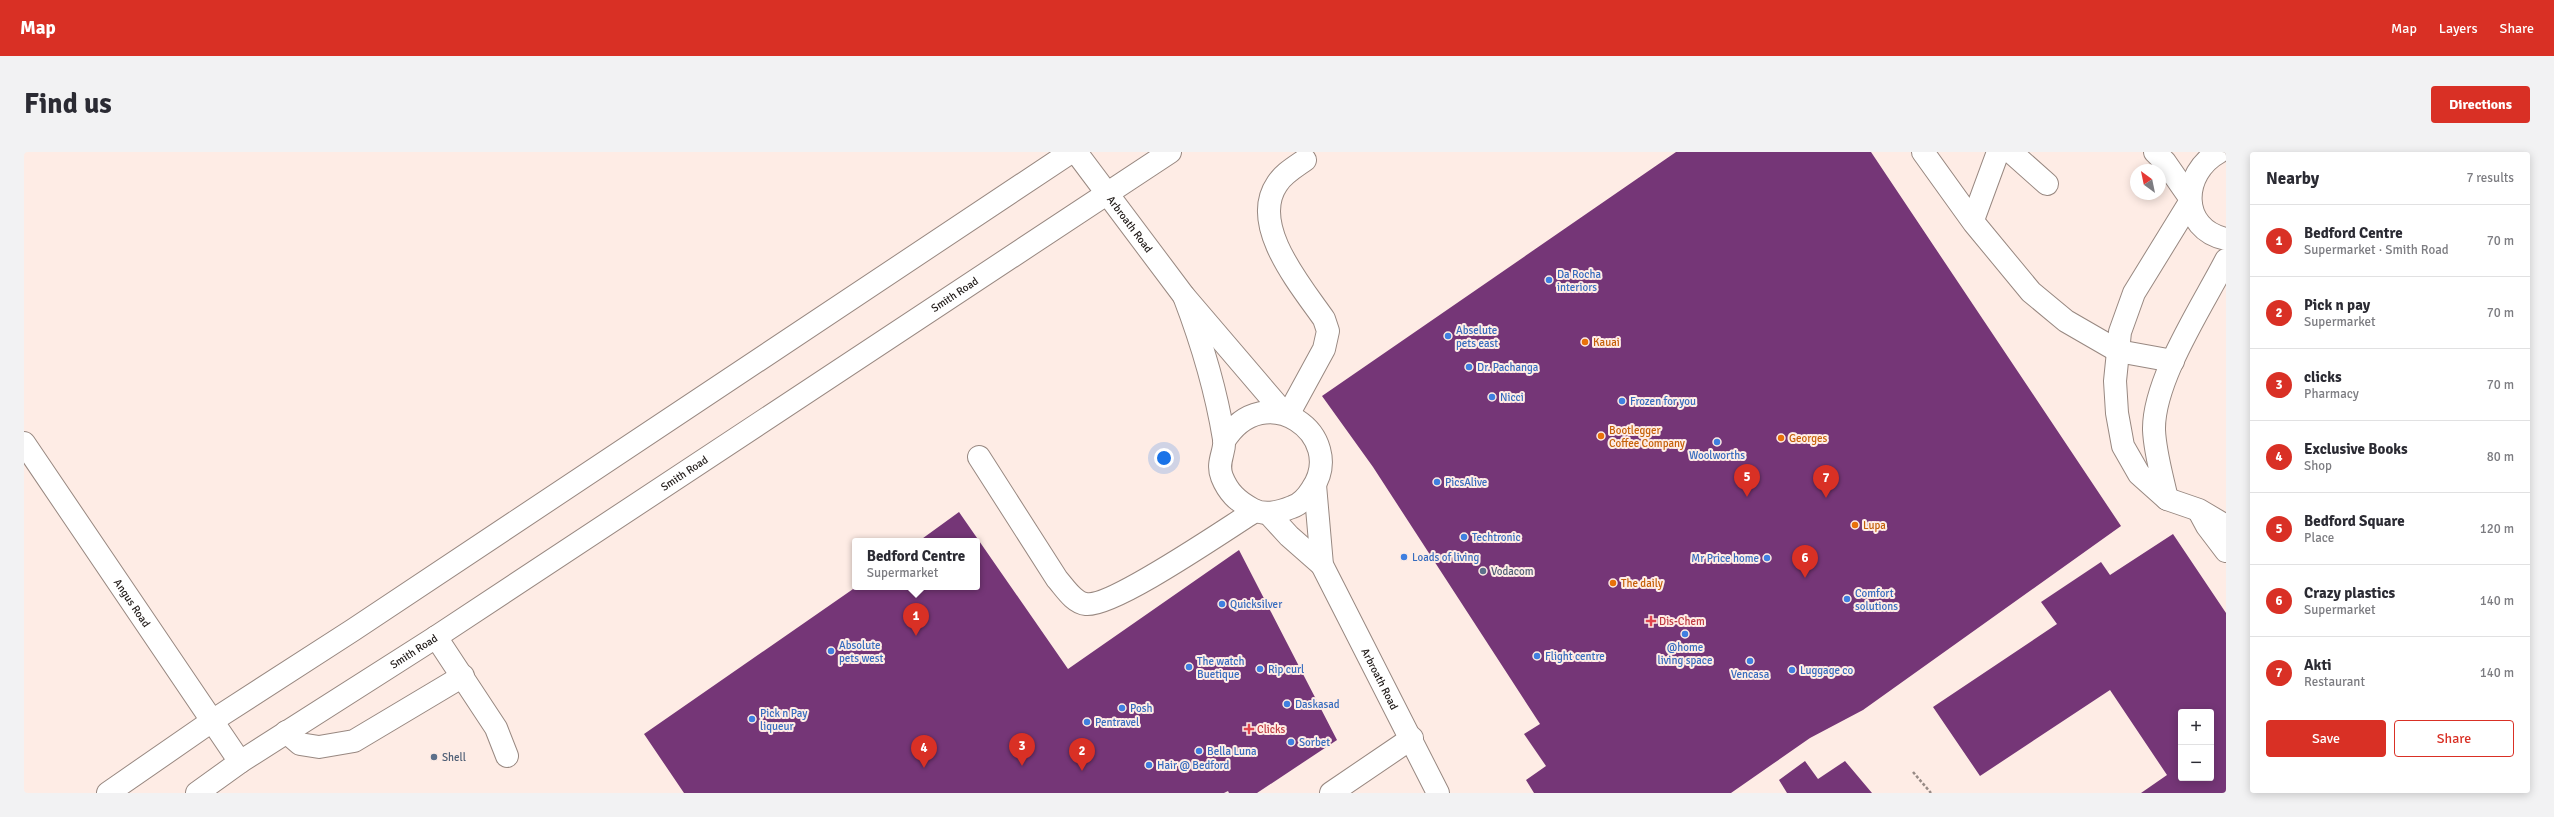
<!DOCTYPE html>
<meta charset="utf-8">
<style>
body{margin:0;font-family:Signika,sans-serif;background:#f2f2f3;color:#2b2b33}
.controls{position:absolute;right:12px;bottom:12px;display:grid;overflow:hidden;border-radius:4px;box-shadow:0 2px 10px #0003}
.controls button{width:36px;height:36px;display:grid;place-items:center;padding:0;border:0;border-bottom:1px solid #e1e1e2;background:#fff;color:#2b2b33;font:20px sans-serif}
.compass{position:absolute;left:2106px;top:12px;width:36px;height:36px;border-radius:50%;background:#fff;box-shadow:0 2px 10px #0003;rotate:327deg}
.you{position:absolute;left:1140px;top:306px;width:14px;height:14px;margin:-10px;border:3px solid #fff;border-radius:50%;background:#1a73e8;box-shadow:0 0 0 6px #1a73e833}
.badge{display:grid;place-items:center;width:26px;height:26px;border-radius:50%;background:#d93025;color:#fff;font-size:13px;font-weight:700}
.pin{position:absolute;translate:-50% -33px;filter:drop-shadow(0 1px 2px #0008)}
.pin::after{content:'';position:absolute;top:21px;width:14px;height:12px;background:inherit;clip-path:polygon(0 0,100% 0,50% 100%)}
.popup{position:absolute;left:828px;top:386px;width:128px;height:52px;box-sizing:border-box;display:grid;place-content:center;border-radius:4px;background:#fff;filter:drop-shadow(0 1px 3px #0005);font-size:13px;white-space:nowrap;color:#7c7c81}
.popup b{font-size:15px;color:#2b2b33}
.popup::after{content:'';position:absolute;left:50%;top:100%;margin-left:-8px;border:8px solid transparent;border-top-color:#fff}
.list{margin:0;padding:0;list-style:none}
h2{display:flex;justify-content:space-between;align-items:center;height:52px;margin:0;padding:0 16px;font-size:17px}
h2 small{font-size:13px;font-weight:400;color:#7c7c81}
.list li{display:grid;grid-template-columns:26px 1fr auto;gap:12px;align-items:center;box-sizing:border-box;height:72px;padding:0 16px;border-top:1px solid #e1e1e2}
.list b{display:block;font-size:15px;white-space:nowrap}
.list p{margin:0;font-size:13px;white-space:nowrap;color:#7c7c81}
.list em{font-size:13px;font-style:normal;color:#7c7c81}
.actions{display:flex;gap:8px;padding:12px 16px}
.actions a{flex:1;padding:9px 0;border:1px solid #d93025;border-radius:4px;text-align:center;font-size:14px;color:#d93025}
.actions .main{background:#d93025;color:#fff}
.map{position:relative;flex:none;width:2202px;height:641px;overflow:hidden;border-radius:4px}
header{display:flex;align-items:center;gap:24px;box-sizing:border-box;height:56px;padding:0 20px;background:#d93025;color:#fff}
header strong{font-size:19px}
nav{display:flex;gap:22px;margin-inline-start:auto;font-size:14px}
.intro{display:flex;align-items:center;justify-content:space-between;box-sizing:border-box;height:96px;padding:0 24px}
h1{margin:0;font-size:28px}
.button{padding:10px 18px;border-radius:4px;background:#d93025;color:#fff;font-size:14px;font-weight:700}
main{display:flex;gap:24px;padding:0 24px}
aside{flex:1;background:#fff;border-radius:4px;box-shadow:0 2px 10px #0003}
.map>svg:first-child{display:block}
.building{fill:#753677;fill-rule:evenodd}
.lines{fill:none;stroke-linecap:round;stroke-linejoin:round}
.minor-casing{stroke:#988881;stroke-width:24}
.major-casing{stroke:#988881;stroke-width:24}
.path{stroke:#978a85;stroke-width:2.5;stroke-dasharray:3 2;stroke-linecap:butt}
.minor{stroke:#fff;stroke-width:22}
.major{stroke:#fff;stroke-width:22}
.shop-dot{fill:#3f7fe0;stroke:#feece5;stroke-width:1.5}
.food-dot{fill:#e8710a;stroke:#feece5;stroke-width:1.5}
.service-dot{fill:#5c6f8a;stroke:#feece5;stroke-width:1.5}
.health-dot{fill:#e0444e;stroke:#feece5;stroke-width:1.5}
.labels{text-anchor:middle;stroke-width:4;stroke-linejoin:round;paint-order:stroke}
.street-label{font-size:11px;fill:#1e1816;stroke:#feece5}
.shop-label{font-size:11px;fill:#366cbe;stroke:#feece5;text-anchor:start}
.food-label{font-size:11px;fill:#c56008;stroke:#feece5;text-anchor:start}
.service-label{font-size:11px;fill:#4e5e75;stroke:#feece5;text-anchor:start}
.health-label{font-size:11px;fill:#be3a42;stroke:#feece5;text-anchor:start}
</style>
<header>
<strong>Map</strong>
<nav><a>Map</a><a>Layers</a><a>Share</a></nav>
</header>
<div class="intro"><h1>Find us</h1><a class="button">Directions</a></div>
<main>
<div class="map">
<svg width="2202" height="641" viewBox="0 0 2202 641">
<rect width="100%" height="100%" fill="#feece5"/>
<g class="building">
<polygon points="1652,0 1847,0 2097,374 1839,558 1786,586 1707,641 1510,641 1502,628 1522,614 1500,582 1516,572 1349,315 1298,244"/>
<polygon points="935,360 1044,517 1215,398 1313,588 1233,641 1205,641 1204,639 1200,641 660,641 620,582 832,435 953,435 953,389 895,389"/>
<path d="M2149 382 2202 461V641H2117L2143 623 2086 538 1956 624 1909 555 2033 472 2017 450 2077 410 2086 423ZM2157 560H2187V626H2157Z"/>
<polygon points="1781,609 1794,627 1821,609 1848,641 1763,641 1755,628"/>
</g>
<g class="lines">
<defs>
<g id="minor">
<path id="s1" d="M1052 0 1160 144 1260 261"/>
<polyline points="1899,0 1950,71 2007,140 2042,169 2094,199 2149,209"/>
<polyline points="1987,0 2023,32"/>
<polyline points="2166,50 2110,141 2096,180 2091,229 2093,261 2099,294 2115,322 2143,347 2175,358 2202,374"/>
<polyline points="1949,68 1974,0"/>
<path d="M1160 144C1178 191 1192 238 1200 287 1202 299 1192 310 1198 325 1204 340 1213 349 1228 357 1240 364 1256 360 1268 355 1277 352 1283 345 1288 337 1324 284 1241 223 1200 289"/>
<path d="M1264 263 1300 197 1304 179 1300 167C1277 134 1225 73 1253 32 1259 22 1271 15 1281 8"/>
<path id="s2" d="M0 291 216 610"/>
<path d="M955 305 1033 427C1041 436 1050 451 1062 452 1088 456 1202 377 1231 359"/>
<path id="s3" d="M1291 333 1298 413 1414 641"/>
<path d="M2143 347C2138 324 2131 301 2130 278 2129 228 2179 153 2202 108"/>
<polyline points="1244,361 1265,384 1298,413"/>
<polyline points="2176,361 2183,374 2202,399"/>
<polyline points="412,485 472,576 483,604"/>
<polyline points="262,580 276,592 295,595 330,589 439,524"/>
<polyline points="1307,641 1388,586"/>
</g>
<g id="major">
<polyline points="2131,0 2141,10 2166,46"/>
<path d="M2195 0C2157 21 2155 77 2202 87"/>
<polyline points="84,641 188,569 329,478 1047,0"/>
<path id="s4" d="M173 641 216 610 412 485 1146 0"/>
</g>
</defs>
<use href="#minor" class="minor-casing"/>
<use href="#major" class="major-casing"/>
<polyline class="path" points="1889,620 1907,641"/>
<use href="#minor" class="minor"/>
<use href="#major" class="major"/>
</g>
<g class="shop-dot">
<circle cx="1525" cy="128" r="4"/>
<circle cx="1424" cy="184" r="4"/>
<circle cx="1445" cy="215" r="4"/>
<circle cx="1468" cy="245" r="4"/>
<circle cx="1598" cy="249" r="4"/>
<circle cx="1693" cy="290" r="4"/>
<circle cx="1413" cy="330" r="4"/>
<circle cx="1440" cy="385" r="4"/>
<circle cx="1380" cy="405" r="4"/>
<circle cx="1743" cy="406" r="4"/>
<circle cx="1823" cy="447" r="4"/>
<circle cx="1198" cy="452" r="4"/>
<circle cx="1661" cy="482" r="4"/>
<circle cx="807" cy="499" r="4"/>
<circle cx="1513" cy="504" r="4"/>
<circle cx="1726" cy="509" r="4"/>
<circle cx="1165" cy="515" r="4"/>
<circle cx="1236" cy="517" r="4"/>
<circle cx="1768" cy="518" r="4"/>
<circle cx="1263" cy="552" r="4"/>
<circle cx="1098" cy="556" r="4"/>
<circle cx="728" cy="567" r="4"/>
<circle cx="1063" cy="570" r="4"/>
<circle cx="1267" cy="590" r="4"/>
<circle cx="1175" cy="599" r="4"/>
<circle cx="1125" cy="613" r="4"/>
</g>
<g class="food-dot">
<circle cx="1561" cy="190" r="4"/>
<circle cx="1577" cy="284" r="4"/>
<circle cx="1757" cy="286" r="4"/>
<circle cx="1831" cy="373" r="4"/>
<circle cx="1589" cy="431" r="4"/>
</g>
<g class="service-dot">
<circle cx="1459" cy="419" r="4"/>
<circle cx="410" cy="605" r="4"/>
</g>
<g class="health-dot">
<path d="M1625 463h4v4h4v4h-4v4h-4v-4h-4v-4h4z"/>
<path d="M1223 571h4v4h4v4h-4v4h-4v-4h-4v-4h4z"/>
</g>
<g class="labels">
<g class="street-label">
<text dy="4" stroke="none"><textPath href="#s1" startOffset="90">Arbroath Road</textPath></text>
<text dy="4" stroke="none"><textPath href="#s4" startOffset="907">Smith Road</textPath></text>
<text dy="4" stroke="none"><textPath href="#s4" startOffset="583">Smith Road</textPath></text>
<text dy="4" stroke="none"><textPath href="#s2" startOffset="193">Angus Road</textPath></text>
<text dy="4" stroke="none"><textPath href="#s4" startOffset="259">Smith Road</textPath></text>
<text dy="4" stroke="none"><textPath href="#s3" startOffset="208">Arbroath Road</textPath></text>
</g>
<g class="shop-label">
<text x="1533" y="126">Da Rocha<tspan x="1533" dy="13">interiors</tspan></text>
<text x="1432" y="182">Abselute<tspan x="1432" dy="13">pets east</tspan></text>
<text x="1453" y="219">Dr. Pachanga</text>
<text x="1476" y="249">Nicci</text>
<text x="1606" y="253">Frozen for you</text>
<text x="1693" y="307" text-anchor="middle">Woolworths</text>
<text x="1421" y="334">PicsAlive</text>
<text x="1448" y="389">Techtronic</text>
<text x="1388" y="409">Loads of living</text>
<text x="1735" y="410" text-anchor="end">Mr Price home</text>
<text x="1831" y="445">Comfort<tspan x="1831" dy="13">solutions</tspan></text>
<text x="1206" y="456">Quicksilver</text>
<text x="815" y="497">Absolute<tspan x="815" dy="13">pets west</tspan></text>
<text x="1661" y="499" text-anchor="middle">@home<tspan x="1661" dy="13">living space</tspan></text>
<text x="1521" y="508">Flight centre</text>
<text x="1173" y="513">The watch<tspan x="1173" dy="13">Buetique</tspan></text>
<text x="1244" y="521">Rip curl</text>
<text x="1776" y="522">Luggage co</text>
<text x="1726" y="526" text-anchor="middle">Vencasa</text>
<text x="1271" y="556">Daskasad</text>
<text x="1106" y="560">Posh</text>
<text x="736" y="565">Pick n Pay<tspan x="736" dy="13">liqueur</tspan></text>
<text x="1071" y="574">Pentravel</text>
<text x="1275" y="594">Sorbet</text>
<text x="1183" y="603">Bella Luna</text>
<text x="1133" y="617">Hair @ Bedford</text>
</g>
<g class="food-label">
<text x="1569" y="194">Kauai</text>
<text x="1585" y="282">Bootlegger<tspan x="1585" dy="13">Coffee Company</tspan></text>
<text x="1765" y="290">Georges</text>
<text x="1839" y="377">Lupa</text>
<text x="1597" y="435">The daily</text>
</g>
<g class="service-label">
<text x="1467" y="423">Vodacom</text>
<text x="418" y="609">Shell</text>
</g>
<g class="health-label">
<text x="1635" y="473">Dis-Chem</text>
<text x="1233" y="581">Clicks</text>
</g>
</g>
</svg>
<div class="controls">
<button>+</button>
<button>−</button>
</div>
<svg class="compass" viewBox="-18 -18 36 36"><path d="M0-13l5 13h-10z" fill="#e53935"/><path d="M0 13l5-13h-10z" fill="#7c7c81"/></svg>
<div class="you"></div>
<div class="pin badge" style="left:892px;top:484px">1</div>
<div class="popup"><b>Bedford Centre</b>Supermarket</div>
<div class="pin badge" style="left:1058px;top:619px">2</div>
<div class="pin badge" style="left:998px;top:614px">3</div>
<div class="pin badge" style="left:900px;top:616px">4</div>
<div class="pin badge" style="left:1723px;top:345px">5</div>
<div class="pin badge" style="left:1781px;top:426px">6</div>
<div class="pin badge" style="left:1802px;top:346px">7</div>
</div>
<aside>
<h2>Nearby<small>7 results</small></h2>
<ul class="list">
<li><span class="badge">1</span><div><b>Bedford Centre</b><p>Supermarket · Smith Road</p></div><em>70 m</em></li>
<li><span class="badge">2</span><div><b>Pick n pay</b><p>Supermarket</p></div><em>70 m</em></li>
<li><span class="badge">3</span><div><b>clicks</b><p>Pharmacy</p></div><em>70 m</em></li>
<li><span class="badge">4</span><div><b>Exclusive Books</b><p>Shop</p></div><em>80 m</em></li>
<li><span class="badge">5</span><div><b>Bedford Square</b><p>Place</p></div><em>120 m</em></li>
<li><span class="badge">6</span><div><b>Crazy plastics</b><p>Supermarket</p></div><em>140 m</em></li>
<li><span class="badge">7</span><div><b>Akti</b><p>Restaurant</p></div><em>140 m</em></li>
</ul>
<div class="actions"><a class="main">Save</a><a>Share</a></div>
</aside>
</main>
